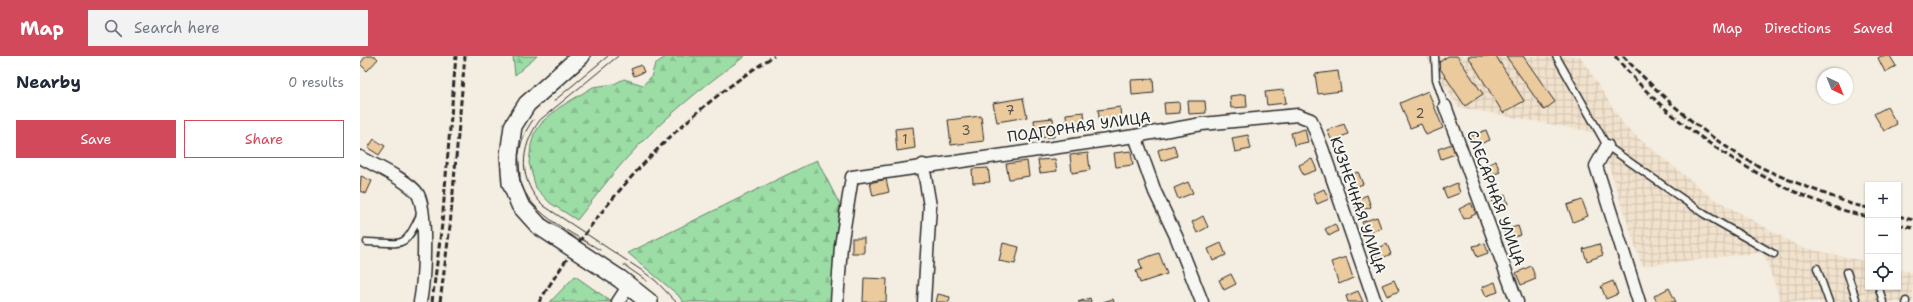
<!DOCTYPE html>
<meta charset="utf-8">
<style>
body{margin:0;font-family:"Shantell Sans",sans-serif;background:#f2f2f3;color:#1f2937}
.controls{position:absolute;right:12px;bottom:12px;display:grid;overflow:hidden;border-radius:0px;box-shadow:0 1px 3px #0004}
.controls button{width:36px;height:36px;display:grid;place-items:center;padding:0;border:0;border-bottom:1px solid #e0e1e3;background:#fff;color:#1f2937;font:20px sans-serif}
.compass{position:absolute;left:1457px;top:12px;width:36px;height:36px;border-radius:50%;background:#fff;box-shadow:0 1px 3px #0004;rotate:137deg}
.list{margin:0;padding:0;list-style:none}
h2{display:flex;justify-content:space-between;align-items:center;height:52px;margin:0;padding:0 16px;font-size:17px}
h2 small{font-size:13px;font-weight:400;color:#747a83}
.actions{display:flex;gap:8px;padding:12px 16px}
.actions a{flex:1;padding:9px 0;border:1px solid #d1495b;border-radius:0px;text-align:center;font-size:14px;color:#d1495b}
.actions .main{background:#d1495b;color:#fff}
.icon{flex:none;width:22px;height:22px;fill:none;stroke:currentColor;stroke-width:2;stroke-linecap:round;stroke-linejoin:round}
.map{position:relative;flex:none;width:1553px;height:246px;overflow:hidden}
header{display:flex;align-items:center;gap:24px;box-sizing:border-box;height:56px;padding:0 20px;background:#d1495b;color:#fff}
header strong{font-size:19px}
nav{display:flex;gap:22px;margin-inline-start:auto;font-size:14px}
.search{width:280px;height:36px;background:#f2f2f3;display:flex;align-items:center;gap:10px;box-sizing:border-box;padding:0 14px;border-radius:0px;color:#747a83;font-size:15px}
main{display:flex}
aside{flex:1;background:#fff}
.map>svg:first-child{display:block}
.industrial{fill:url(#industrial-grid)}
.forest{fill:url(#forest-firs);stroke:#648468}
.building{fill:#ebca9d;stroke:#2b2b2b}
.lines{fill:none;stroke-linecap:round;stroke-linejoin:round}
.lane-casing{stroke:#2b2b2b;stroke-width:9}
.street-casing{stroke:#2b2b2b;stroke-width:15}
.secondary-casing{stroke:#2b2b2b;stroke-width:20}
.lane{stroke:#f6f6f2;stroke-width:6}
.street{stroke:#f6f6f2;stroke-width:12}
.secondary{stroke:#f6f6f2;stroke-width:17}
.tram{stroke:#2b2b2b;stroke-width:1}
.rail{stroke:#2b2b2b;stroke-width:3;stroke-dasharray:6 3;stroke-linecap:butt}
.secondary-bridge-casing{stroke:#2b2b2b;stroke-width:20;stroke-linecap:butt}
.secondary-bridge{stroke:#f6f6f2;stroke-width:17}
.labels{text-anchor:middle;stroke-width:4;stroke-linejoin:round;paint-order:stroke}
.number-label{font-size:13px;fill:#5b5348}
.street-label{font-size:15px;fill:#2b2b2b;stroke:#f6f6f2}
</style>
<header>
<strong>Map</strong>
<div class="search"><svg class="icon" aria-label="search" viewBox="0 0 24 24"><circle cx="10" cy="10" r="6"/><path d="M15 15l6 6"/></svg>Search here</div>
<nav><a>Map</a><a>Directions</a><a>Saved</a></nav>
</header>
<main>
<aside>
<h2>Nearby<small>0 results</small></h2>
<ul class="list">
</ul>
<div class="actions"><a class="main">Save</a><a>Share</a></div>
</aside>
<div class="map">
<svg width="1553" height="246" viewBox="0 0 1553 246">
<defs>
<pattern id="industrial-grid" width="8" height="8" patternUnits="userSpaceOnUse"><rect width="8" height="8" fill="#f1e2cd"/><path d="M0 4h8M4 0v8" fill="none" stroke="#cfc2b0"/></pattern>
<pattern id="forest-firs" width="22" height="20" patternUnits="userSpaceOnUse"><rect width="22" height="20" fill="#9cdda6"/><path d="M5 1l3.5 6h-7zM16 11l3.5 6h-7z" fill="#87be8f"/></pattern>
</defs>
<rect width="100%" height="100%" fill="#f4ede1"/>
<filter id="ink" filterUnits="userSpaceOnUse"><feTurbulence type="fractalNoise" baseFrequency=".025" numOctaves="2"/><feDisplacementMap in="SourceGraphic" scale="8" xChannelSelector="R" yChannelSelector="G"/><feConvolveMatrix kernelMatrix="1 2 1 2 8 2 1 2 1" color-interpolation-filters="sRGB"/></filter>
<g filter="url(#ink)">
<polygon class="industrial" points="1066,0 1220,0 1265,71 1351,141 1440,191 1508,206 1508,231 1538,231 1538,213 1553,217 1553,246 1421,246 1403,196 1282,210 1238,77 1098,51"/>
<g class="forest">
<polygon points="153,0 177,0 155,19"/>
<path d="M307 0H385C342 31 300 65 265 104 248 123 233 144 217 164L190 147 176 132 169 107 171 89 174 78 183 65 200 51 233 31 254 28 264 23 283 29 291 21 295 8Z"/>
<polygon points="457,104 480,149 475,188 472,246 323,246 318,239 268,197"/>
<polygon points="215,220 252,246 190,246"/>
</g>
<g class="building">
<polygon points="6,0 15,0 18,3 7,15 0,8"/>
<polygon points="1088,0 1097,0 1123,38 1105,50 1077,8"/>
<polygon points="1108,0 1136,0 1164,45 1143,57"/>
<polygon points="1146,0 1163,0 1195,46 1184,54"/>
<polygon points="1521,0 1530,0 1536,10 1525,16 1518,2"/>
<polygon points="281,9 284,16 274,20 271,13"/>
<polygon points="978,15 981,35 958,38 955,18"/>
<polygon points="793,23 794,37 772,39 771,24"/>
<polygon points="924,34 926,47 907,49 905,36"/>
<polygon points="1068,35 1083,72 1066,79 1061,68 1050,72 1040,47"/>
<polygon points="886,38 887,51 871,52 870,40"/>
<polygon points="663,42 667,61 637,66 633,47"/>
<polygon points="828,45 845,45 846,57 829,58"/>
<polygon points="819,46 820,57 805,58 804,47"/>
<polygon points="760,51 761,64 740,67 738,54"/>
<polygon points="1527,51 1537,68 1524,75 1514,58"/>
<polygon points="724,56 725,70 707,71 706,58"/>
<polygon points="621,60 624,85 591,89 588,64"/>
<polygon points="693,62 694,81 676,82 674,64"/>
<polygon points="984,68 988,78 972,85 967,74"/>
<polygon points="553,71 555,92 537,95 535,73"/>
<polygon points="945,73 948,86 934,89 931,77"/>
<polygon points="1126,74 1130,84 1115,90 1111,80"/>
<polygon points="888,79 891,93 875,96 872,82"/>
<polygon points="14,83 25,90 19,99 8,92"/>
<polygon points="1092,88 1095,98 1081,103 1078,93"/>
<polygon points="814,89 817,100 801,105 798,94"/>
<polygon points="771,95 773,109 756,111 754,97"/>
<polygon points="728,97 730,114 712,117 710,99"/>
<polygon points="695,103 697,115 680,117 678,104"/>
<polygon points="952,103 957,114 943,119 939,109"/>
<polygon points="667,105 669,120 649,123 646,108"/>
<polygon points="1136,105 1140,116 1126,121 1122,111"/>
<polygon points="628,112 630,126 613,127 612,113"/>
<polygon points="998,116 1003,128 990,133 985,121"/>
<polygon points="1,120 12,125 6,138 0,135"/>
<polygon points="526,123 529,136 513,140 510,127"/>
<polygon points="828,126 833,137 818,143 814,132"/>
<polygon points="1097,127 1100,137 1087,142 1083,133"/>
<polygon points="964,133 969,143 957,148 953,138"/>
<polygon points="1007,139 1011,151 998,156 994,145"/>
<polygon points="1145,139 1148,148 1135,153 1132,144"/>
<polygon points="1222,144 1228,160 1213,166 1207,149"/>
<polygon points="1111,147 1116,158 1104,163 1099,153"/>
<polygon points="843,160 848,171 837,177 832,166"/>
<polygon points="1017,161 1021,172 1006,178 1002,166"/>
<polygon points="975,168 978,175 969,180 965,173"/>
<polygon points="1158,170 1161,179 1146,183 1144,174"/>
<rect x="492" y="182" width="12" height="15"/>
<polygon points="643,187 659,191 655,208 639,205"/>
<polygon points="861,187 866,199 853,205 848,193"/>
<polygon points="1125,187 1128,197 1117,201 1113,190"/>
<polygon points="1027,188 1031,198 1018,204 1014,194"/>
<polygon points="1239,188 1243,199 1227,205 1223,193"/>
<polygon points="799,197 807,218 780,227 776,215 782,213 779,204"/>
<polygon points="986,201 993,222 979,228 971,206"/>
<polygon points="1171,210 1176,223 1161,229 1156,217"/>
<polygon points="871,218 876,228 864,234 859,224"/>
<polygon points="504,222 527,223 526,246 503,246"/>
<polygon points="1034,224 1039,235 1027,240 1022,229"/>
<polygon points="1253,225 1258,238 1246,243 1241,230"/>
<polygon points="1135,226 1138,236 1126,240 1122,231"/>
<polygon points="1309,232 1316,246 1297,246 1294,240"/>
<polygon points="998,235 1003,246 988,246 986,240"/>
<polygon points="578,238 590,241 589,246 576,246"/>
<polygon points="730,242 731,246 718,246"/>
<polygon points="753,243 754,246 743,246"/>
</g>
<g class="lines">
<defs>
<g id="lane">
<polyline points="1075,0 1076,23 1085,50"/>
<polyline points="1196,0 1247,90 1344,158 1414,198"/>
<path d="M7 186C43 187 44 194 60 159"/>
<polyline points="1457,212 1469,246"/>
<polyline points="1487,216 1497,246"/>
<polyline points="1519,232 1523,246"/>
<polyline points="1546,245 1546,246"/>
</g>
<g id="street">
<polyline points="1085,50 1157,246"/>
<polyline points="775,80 795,136 816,180 842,246"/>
<polyline points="1247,90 1236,110 1279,246"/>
<path d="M0 101C14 109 49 125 57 137 68 152 64 226 60 246"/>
<polyline points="563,109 570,150 564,246"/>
<polyline points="258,246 269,229"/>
<polyline points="477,246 481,190 492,121 775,80 842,68 938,59 951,64 962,92 1015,246"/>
</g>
<g id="secondary">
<polyline points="179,170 160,149 151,127 149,99 153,70 167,48 221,0"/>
<polyline points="260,223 289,246"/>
</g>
</defs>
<use href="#lane" class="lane-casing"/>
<use href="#street" class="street-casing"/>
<use href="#secondary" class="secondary-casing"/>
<use href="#lane" class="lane"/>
<use href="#street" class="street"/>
<use href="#secondary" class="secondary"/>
<g class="tram">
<path d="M258 0 180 64C159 92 158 126 184 150L281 214 296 225 316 246"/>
<polyline points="194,45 248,0"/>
<path d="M173 64C164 76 160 88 158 104 154 152 206 173 240 194"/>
<polyline points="264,209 287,225"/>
</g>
<g class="rail">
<path d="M1255 0C1314 75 1416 139 1508 161"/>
<path d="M1263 0C1300 39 1340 76 1387 104 1417 121 1459 135 1491 148L1508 152"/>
<polyline points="1538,160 1553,164"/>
<polyline points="1538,169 1553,172"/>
<polyline points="72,246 82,168 96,0"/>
<polyline points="80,246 90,170 105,0"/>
<path d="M179 246C239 148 316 61 414 0"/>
</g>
<defs>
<polyline id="secondary-bridge" points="179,170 260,223"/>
</defs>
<use href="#secondary-bridge" class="secondary-bridge-casing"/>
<use href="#secondary-bridge" class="secondary-bridge"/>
</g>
</g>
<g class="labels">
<g class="number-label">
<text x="650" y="59">7</text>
<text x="1060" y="62">2</text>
<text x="606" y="79">3</text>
<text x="545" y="88">1</text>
</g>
<g class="street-label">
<text transform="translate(719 71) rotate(-8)" y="5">ПОДГОРНАЯ УЛИЦА</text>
<text transform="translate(1136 142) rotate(70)" y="5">СЛЕСАРНАЯ УЛИЦА</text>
<text transform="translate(998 149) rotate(71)" y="5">КУЗНЕЧНАЯ УЛИЦА</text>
</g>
</g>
</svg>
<div class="controls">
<button>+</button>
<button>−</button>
<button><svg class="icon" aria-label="locate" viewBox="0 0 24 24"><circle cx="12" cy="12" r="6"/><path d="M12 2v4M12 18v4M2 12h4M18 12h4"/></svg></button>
</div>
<svg class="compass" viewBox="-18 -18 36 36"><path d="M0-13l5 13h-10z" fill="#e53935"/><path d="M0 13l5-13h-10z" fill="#747a83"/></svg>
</div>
</main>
